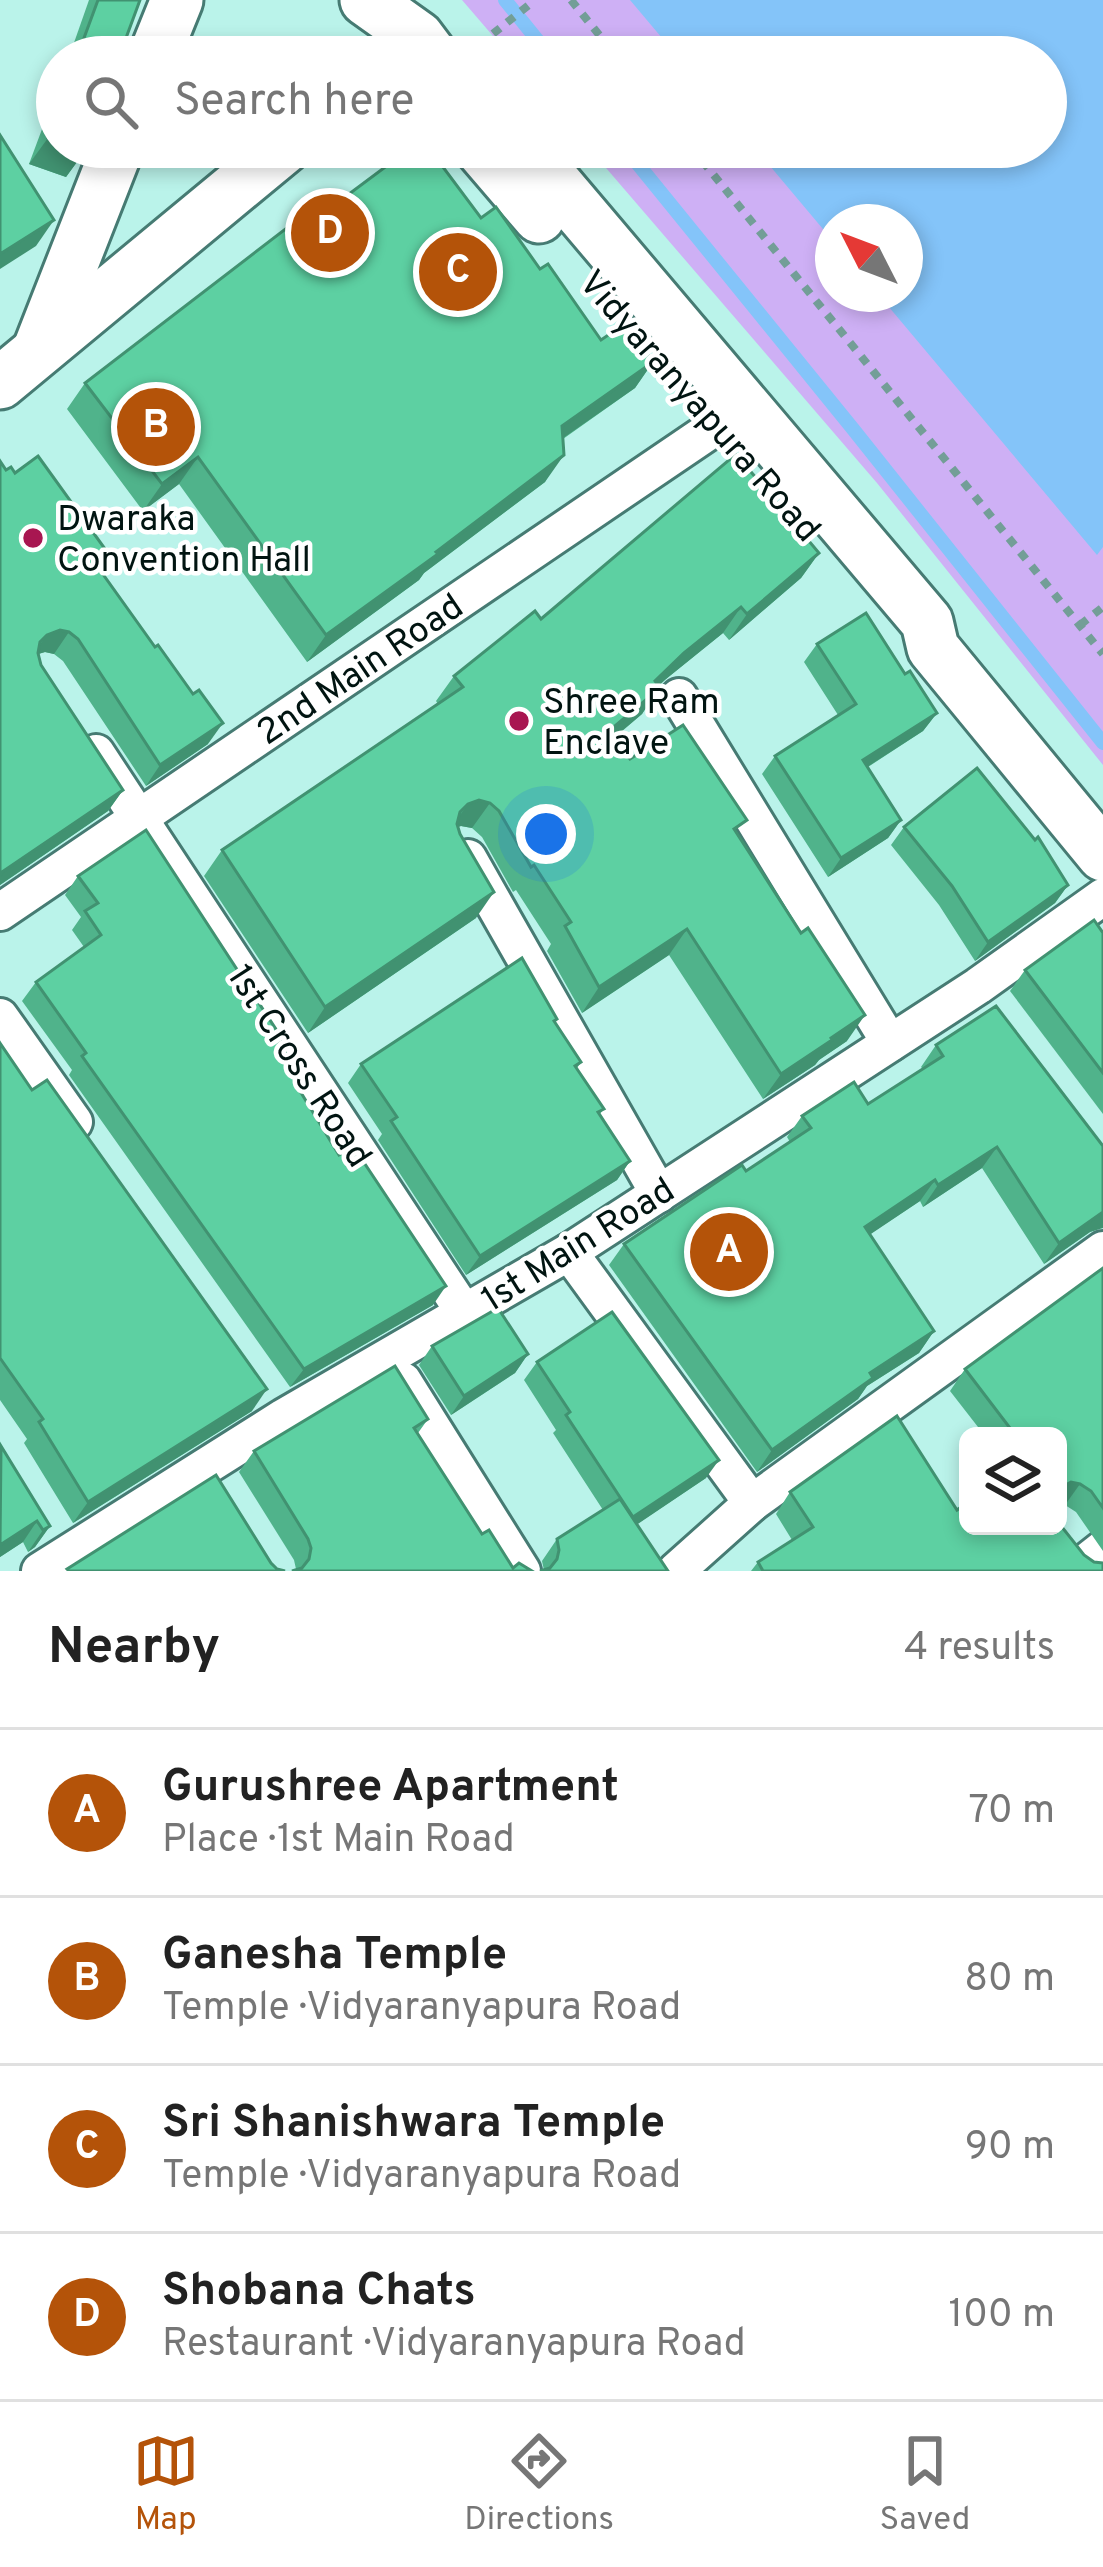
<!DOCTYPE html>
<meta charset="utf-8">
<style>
body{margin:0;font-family:Overpass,sans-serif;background:#f6f6f6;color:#222}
.controls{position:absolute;right:36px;bottom:36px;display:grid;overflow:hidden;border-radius:18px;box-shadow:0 6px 18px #0003}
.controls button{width:108px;height:108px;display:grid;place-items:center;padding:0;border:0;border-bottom:3px solid #e0e0e0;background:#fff;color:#222;font:60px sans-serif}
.compass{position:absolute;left:815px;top:204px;width:108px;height:108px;border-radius:50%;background:#fff;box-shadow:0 6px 18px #0003;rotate:312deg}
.you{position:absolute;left:546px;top:834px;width:42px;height:42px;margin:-30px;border:9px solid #fff;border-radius:50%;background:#1a73e8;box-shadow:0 0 0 18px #1a73e833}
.badge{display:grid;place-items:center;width:78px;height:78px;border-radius:50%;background:#b45309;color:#fff;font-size:39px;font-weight:700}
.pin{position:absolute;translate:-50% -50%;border:6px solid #fff;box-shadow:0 3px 12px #0006}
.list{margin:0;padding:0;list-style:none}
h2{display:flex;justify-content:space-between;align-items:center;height:156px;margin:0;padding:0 48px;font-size:51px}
h2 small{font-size:39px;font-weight:400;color:#767676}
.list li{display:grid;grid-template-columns:78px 1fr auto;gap:36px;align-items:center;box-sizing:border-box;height:168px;padding:0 48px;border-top:3px solid #e0e0e0}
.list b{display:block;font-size:45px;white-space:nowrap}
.list p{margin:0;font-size:39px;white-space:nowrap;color:#767676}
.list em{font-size:39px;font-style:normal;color:#767676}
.icon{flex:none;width:66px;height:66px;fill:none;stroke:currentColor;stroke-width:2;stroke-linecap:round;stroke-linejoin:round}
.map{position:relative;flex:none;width:1103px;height:1571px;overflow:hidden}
.search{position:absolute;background:#fff;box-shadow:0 6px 18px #0003;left:36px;right:36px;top:36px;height:132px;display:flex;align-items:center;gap:30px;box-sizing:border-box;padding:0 42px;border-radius:66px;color:#767676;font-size:45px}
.sheet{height:828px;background:#fff}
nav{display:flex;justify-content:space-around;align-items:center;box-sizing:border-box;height:168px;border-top:3px solid #e0e0e0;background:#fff;font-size:33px;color:#767676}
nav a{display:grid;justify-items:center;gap:6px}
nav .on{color:#b45309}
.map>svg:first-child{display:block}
.green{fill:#ceb0f5;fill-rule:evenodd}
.water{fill:#84c4f9}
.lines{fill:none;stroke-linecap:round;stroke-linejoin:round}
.stream{stroke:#84c4f9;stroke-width:14}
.street-casing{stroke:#467b73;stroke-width:42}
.secondary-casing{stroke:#467b73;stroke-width:57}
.path{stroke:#739e97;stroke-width:8;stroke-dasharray:9 9;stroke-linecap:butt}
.street{stroke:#fff;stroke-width:36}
.secondary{stroke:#fff;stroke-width:51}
.wall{fill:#50b38b}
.shaded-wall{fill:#419271}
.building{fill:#5dd0a2;stroke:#419271;stroke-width:3}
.poi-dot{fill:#a81651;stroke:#fff;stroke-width:4.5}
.labels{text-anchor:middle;stroke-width:9;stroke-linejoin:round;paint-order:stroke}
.street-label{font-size:36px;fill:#011411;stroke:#fff}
.poi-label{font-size:36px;fill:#011411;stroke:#fff;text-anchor:start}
</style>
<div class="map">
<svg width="1103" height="1571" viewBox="0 0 1103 1571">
<rect width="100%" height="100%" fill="#baf3ea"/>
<path class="green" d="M462 0H1103V765L877 483 588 147H1046V57H511ZM833 222H905V294H833Z"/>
<polygon class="water" points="630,0 1103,0 1103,547 1097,555 878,294 905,294 905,222 833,222 833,241 754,147 1046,147 1046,57 678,57"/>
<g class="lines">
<g class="stream">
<polyline points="505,0 551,57"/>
<polyline points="624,147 853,429 1103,743"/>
</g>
<defs>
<g id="street">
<polyline points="679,697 890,1043"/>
<polyline points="96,753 464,1312"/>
<polyline points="468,858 659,1194"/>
<polyline points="0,912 718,425"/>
<polyline points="0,1017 74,1122"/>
<polyline points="569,1252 752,1503"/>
<polyline points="403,1381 522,1571"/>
<polyline points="40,1571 284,1417 569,1252 978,986 1103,897"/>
<polyline points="676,1571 752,1503 1103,1250"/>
<polyline points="1075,1571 1103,1549"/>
</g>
<g id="secondary">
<polyline points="366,0 418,37 433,57"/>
<polyline points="154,57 177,0"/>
<polyline points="479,147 539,217"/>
<polyline points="525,147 927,622 933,648 1103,855"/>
<polyline points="40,346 118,147"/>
<polyline points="0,383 285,147"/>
</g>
</defs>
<use href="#street" class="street-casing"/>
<use href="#secondary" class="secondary-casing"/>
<g class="path">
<polyline points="571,0 617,57"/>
<polyline points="479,45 535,0"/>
<polyline points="691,147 1103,654"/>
<polyline points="1080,625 1103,607"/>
</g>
<use href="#street" class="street"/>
<use href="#secondary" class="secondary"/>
</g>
<g class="wall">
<polygon points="89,0 140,0 119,57 69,57"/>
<polygon points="57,89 57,147 85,151 66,177 29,164"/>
<polygon points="329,209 481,218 540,269 601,340 653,362 635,388 563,439 545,482 424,573 419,580 307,662 179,484 143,511 67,409 85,383"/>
<polygon points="6,470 103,575 208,744 146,786 63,661 54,654 45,652 38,654 41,665 123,790 108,811 0,885"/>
<polygon points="819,553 801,578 729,640 723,633 666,679 658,686 642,714 614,738 630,759 737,834 847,1041 819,1060 815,1065 763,1099 669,955 582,1013 547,951 551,944 516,890 513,892 482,837 472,828 461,826 458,827 476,918 308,1033 204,876 222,850 438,704 436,701 454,676 541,619"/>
<polygon points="817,644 905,674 937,713 923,731 868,767 901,820 888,838 828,877 762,774 775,756 838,715 804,662"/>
<polygon points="904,827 1068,885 1055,903 975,961 939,905 891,845"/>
<polygon points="78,876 283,1040 280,1045 302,1094 433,1305 290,1387 69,1075 72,1070 22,1001 36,982 84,947 72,930 81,917 65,895"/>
<polygon points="1103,933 1103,1114 1010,991 1025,970"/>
<polygon points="555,1022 581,1062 577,1068 604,1109 599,1115 630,1161 617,1180 466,1275 378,1140 382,1134 348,1083 361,1064"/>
<polygon points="0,1043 252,1411 73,1523 24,1443 27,1439 0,1400"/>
<polygon points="936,1045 1100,1143 1100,1228 1090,1232 1044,1264 982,1168 923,1207 920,1201 870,1234 934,1331 919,1353 867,1386 858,1399 757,1472 609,1265 624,1244 746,1171 790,1142 787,1137 802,1116 868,1104 923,1069 921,1067"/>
<polygon points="1103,1268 1103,1551 1076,1512 1065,1505 1058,1436 985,1436 950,1391 965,1369"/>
<polygon points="432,1346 528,1354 515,1373 451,1415 419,1365"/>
<polygon points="537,1362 706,1478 637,1524 668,1571 544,1570 542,1561 557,1539 603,1510 553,1433 556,1430 524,1380"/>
<polygon points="428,1419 418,1433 482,1534 513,1568 527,1570 296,1569 294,1560 239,1472 254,1451"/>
<polygon points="0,1447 50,1526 35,1547 28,1552 23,1542 0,1557"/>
<polygon points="790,1492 957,1510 1084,1555 1103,1571 751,1571 758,1562 792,1540 776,1514"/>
</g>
<g class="shaded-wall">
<polygon points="48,138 57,141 57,147 74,147 85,151 66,177 29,164"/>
<polygon points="54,220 36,246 0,269 0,254"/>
<polygon points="653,362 635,388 543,452 562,426"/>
<polygon points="564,455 545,482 424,573 419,580 307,662 326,635"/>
<polygon points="198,457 179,484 143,511 162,484"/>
<polygon points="819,553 801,578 729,640 747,614"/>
<polygon points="741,607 723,633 666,679 637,706 655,681 684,653"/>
<polygon points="60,630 69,632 54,654 45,652 32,656 26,663 47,635"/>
<polygon points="660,688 642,714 591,757 609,731"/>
<polygon points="937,713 923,731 850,778 863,760"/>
<polygon points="223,723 208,744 146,786 160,765"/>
<polygon points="123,790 108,811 0,885 0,875 2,872"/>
<polygon points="479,800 490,803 472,828 461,826 450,829 468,804"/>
<polygon points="901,820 888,838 828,877 841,858"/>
<polygon points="1068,885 1055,903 975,961 988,942"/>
<polygon points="494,892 476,918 308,1033 325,1007"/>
<polygon points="687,929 669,955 582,1013 599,987"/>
<polygon points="865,1015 847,1041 819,1060 815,1065 763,1099 781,1074"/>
<polygon points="997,1147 982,1168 923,1207 938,1185"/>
<polygon points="630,1161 617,1180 466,1275 480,1256"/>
<polygon points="935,1180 920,1201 850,1248 865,1227"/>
<polygon points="1103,1212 1103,1228 1090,1232 1044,1264 1059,1243"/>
<polygon points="446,1286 433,1305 290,1387 304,1369"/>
<polygon points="934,1331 919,1353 867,1386 858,1399 757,1472 772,1450 870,1373"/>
<polygon points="528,1354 515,1373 451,1415 464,1396"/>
<polygon points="267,1389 252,1411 73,1523 88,1502"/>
<polygon points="719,1460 706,1478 620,1536 633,1517"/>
<polygon points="1071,1482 1080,1484 1065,1505 1058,1504 1058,1489"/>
<polygon points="37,1521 23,1542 0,1557 0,1545"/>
<polygon points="50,1526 35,1547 28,1552 43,1530"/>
</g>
<g class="building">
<polygon points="98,0 140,0 119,57 77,57"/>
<polygon points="57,113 57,141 48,138"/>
<polygon points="0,135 54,220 0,254"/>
<polygon points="412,147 428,147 481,218 496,207 540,269 548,264 601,340 626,323 653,362 562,426 564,455 436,552 438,554 326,635 198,457 162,484 85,383 322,201 329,209"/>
<polygon points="736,454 819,553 747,614 741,607 684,653 655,681 660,688 609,731 630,759 683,725 747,820 734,829 801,933 808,928 865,1015 831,1038 832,1040 781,1074 687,929 599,987 565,926 571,922 534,865 531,867 499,811 490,803 479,800 468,804 460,812 457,824 460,834 494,892 325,1007 222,850 463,687 454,676 535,611 541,619"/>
<polygon points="38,456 113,560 100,570 155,647 158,645 193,694 199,690 223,723 160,765 78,639 69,632 60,630 47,635 40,642 38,653 41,665 123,790 2,872 0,876 0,461 6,470 11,467 15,473"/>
<polygon points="866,613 905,674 910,671 937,713 863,760 901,820 841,858 775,756 856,704 817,644"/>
<polygon points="977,768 1035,840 1038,837 1068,885 988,942 952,886 904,827"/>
<polygon points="146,830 283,1040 279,1043 308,1086 300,1091 339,1155 353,1146 446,1286 304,1369 82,1056 86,1053 36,982 101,935 85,911 98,903 78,876"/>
<polygon points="1094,920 1103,933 1103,1073 1025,970"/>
<polygon points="522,958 557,1019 554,1021 581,1062 575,1066 604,1109 598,1112 630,1161 480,1256 391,1121 397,1117 361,1064"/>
<polygon points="996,1006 1103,1146 1103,1212 1059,1243 997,1147 938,1185 935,1180 865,1227 934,1331 870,1373 873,1378 772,1450 624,1244 742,1165 746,1171 811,1128 802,1116 854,1082 868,1104 943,1056 936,1045"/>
<polygon points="0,1043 32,1090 47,1080 267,1389 88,1502 39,1422 43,1419 0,1358"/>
<polygon points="1103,1268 1103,1508 1091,1491 1080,1484 1071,1482 1058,1489 1058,1436 1016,1436 965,1369"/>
<polygon points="498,1308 528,1354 464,1396 432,1346"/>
<polygon points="612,1312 719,1460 633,1517 566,1415 570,1412 537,1362"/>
<polygon points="395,1366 428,1419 414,1428 482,1534 489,1530 513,1568 519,1563 532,1571 292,1571 302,1568 309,1559 311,1548 308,1539 254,1451"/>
<polygon points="897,1416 957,1510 968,1502 968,1526 1058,1526 1058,1522 1084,1555 1094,1562 1103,1563 1103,1571 763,1571 758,1562 813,1527 790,1492"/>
<polygon points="1,1446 50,1526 43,1530 37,1521 0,1545"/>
<polygon points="216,1475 271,1563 277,1569 285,1571 69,1571 67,1569"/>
<polygon points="620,1499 668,1571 540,1571 550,1568 557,1559 559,1550 557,1539"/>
</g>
<g class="poi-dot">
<circle cx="33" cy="538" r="12"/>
<circle cx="519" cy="721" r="12"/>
</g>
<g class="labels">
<g class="street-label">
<text transform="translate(701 405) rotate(49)" y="13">Vidyaranyapura Road</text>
<text transform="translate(359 668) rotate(-34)" y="13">2nd Main Road</text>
<text transform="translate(301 1065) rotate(57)" y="13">1st Cross Road</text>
<text transform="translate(577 1243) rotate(-32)" y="13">1st Main Road</text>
</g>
<g class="poi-label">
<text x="57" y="530">Dwaraka<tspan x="57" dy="41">Convention Hall</tspan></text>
<text x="543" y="713">Shree Ram<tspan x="543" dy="41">Enclave</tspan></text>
</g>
</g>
</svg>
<div class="controls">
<button><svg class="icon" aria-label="layers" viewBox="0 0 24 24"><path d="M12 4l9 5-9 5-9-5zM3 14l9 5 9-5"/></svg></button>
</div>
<svg class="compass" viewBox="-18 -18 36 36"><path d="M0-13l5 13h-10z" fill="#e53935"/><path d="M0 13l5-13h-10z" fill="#767676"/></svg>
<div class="you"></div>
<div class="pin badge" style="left:729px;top:1252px">A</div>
<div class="pin badge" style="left:156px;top:427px">B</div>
<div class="pin badge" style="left:458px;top:272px">C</div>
<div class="pin badge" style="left:330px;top:233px">D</div>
<div class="search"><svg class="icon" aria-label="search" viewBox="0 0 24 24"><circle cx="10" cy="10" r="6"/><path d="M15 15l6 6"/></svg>Search here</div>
</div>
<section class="sheet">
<h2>Nearby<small>4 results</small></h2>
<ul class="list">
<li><span class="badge">A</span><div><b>Gurushree Apartment</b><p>Place · 1st Main Road</p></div><em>70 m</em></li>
<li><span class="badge">B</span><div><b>Ganesha Temple</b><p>Temple · Vidyaranyapura Road</p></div><em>80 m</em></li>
<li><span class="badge">C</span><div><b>Sri Shanishwara Temple</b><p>Temple · Vidyaranyapura Road</p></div><em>90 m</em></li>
<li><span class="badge">D</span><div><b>Shobana Chats</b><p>Restaurant · Vidyaranyapura Road</p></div><em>100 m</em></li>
</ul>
</section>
<nav>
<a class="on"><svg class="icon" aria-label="map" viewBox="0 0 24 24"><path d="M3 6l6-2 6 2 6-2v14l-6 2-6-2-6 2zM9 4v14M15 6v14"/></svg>Map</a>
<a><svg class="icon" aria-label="directions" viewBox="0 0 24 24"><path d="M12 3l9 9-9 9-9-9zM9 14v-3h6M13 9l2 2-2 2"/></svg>Directions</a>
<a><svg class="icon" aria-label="saved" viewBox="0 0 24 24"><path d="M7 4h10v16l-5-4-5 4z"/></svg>Saved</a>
</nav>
